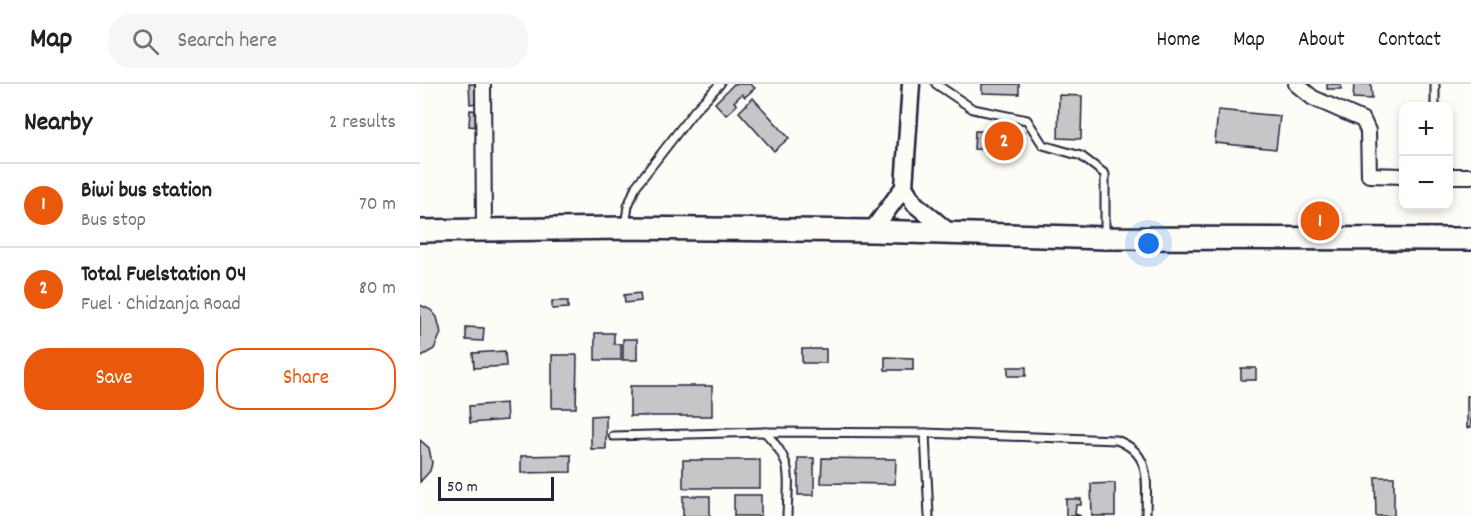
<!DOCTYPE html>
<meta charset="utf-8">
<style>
body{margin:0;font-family:Dekko,sans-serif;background:#f6f6f6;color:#202124}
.controls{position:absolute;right:18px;top:18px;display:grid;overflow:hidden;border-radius:12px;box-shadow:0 3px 9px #0003}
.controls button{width:54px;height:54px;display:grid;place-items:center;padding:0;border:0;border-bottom:2px solid #e0e0e0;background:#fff;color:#202124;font:30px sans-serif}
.scale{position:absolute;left:18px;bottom:15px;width:116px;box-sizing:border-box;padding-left:6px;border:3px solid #22223b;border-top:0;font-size:16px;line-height:21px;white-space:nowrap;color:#22223b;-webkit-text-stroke:4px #fdfcf7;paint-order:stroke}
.you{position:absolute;left:729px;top:160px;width:21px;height:21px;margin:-15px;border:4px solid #fff;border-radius:50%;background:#1a73e8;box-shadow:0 0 0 9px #1a73e833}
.badge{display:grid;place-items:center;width:39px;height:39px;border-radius:50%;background:#ea580c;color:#fff;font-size:20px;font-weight:700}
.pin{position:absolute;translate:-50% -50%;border:3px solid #fff;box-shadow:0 2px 6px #0006}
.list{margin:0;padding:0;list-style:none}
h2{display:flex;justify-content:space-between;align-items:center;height:78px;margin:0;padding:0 24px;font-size:26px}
h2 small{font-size:20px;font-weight:400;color:#757577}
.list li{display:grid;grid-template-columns:39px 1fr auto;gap:18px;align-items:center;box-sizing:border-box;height:84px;padding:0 24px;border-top:2px solid #e0e0e0}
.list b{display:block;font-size:22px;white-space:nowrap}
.list p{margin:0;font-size:20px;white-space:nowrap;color:#757577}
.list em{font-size:20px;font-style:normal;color:#757577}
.actions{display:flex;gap:12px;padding:18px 24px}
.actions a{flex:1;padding:14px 0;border:2px solid #ea580c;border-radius:24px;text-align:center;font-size:21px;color:#ea580c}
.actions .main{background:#ea580c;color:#fff}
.icon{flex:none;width:33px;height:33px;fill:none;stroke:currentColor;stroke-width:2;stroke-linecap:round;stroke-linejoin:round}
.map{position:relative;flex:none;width:1051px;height:432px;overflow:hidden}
header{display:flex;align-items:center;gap:36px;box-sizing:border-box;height:84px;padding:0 30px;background:#fff;border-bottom:2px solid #e0e0e0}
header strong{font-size:28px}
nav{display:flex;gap:33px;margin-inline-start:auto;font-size:21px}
.search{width:420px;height:54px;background:#f6f6f6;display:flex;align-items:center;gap:15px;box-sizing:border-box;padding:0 21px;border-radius:24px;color:#757577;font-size:22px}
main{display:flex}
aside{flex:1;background:#fff}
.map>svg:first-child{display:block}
.building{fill:#c6c6c8;stroke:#22223b;stroke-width:1.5}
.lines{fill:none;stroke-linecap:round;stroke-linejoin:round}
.service-casing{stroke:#22223b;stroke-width:11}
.minor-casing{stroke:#22223b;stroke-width:18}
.tertiary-casing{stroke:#22223b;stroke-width:21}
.trunk-casing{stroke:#22223b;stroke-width:26}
.service{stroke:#fdfcf7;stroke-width:7}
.minor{stroke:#fdfcf7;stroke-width:14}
.tertiary{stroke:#fdfcf7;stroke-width:16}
.trunk{stroke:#fdfcf7;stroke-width:21}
</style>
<header>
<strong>Map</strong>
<div class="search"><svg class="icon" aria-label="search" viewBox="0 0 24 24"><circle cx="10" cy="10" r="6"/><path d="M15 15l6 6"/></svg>Search here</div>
<nav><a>Home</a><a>Map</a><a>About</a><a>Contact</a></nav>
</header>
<main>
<aside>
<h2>Nearby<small>2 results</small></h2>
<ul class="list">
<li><span class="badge">1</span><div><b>Biwi bus station</b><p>Bus stop</p></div><em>70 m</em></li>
<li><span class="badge">2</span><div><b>Total Fuelstation 04</b><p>Fuel · Chidzanja Road</p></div><em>80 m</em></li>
</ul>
<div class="actions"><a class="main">Save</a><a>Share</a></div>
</aside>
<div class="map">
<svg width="1051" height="432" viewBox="0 0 1051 432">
<rect width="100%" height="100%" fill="#fdfcf7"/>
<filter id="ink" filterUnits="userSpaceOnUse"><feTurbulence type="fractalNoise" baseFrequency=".0167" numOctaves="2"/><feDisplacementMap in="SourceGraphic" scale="12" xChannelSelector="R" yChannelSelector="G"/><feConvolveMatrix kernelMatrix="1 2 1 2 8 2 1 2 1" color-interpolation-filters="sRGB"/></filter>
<g filter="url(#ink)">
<g class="building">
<polygon points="49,0 57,0 58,19 50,20"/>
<polygon points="314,0 330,0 335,4 325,13 322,10 314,18 317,21 306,31 295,19"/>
<polygon points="562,0 599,0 599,10 562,9"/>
<rect x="907" y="0" width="14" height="5"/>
<polygon points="934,0 951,0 952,15 933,14"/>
<polygon points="639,11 662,12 661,55 638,54"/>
<polygon points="333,14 369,54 354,67 319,28"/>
<polygon points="50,26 59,27 57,43 49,42"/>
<polygon points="798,26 860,32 856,65 795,59"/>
<polygon points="555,47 604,48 604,67 554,65"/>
<polygon points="220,209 221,217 205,219 204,211"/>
<polygon points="132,217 148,217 148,224 132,225"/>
<polygon points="0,221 11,226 17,233 21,249 14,265 0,273"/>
<polygon points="46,243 64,244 63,257 46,256"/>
<polygon points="175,249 194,249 194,260 201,260 201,276 175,276"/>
<rect x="203" y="255" width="14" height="21"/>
<rect x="382" y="265" width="24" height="14"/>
<polygon points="85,267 86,282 54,284 53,269"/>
<polygon points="132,271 157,271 156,324 132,324"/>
<polygon points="465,273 493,274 493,286 465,286"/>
<rect x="588" y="283" width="18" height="9"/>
<rect x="821" y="284" width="15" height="12"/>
<rect x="210" y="302" width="82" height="30"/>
<polygon points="1047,312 1051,312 1051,343 1047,344"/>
<polygon points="86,319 87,336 50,339 49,322"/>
<polygon points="186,331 186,365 171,365 171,332"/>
<polygon points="0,356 9,364 12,379 10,387 0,398"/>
<polygon points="151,371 151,388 101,389 101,372"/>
<rect x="378" y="374" width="16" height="37"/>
<polygon points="402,374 476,375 475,400 401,399"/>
<rect x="263" y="376" width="77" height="28"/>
<polygon points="955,393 974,393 974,432 956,432"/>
<polygon points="695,399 695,432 672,432 671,400"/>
<rect x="314" y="411" width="27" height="21"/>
<rect x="263" y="412" width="27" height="20"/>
<polygon points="646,415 661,415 661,421 656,421 655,430 661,432 646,432"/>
</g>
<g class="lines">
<defs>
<g id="service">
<polyline points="516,0 553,25 607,36 623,61 661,72 685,90 685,152"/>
<polyline points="1015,0 1015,22"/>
<polyline points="205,142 208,122 216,102 275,26 300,0"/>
<path d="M345 348C375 380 368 392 367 432"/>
<polyline points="505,349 509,432"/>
<path d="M193 352 345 348 505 349 696 356C733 369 726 399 726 432"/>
</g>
<g id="minor">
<polyline points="63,0 64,147"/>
<polyline points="876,0 893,14 943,36 948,47 949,91 984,92"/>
<polyline points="1028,92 1051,92"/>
</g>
<g id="tertiary">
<polyline points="484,103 495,120 531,150"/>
<polyline points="452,147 484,103 491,0"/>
</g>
<polyline id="trunk" points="0,147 205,144 452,147 685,154 1051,155"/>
</defs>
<use href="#service" class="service-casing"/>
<use href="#minor" class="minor-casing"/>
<use href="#tertiary" class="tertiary-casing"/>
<use href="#trunk" class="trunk-casing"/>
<use href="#service" class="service"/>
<use href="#minor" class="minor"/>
<use href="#tertiary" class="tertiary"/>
<use href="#trunk" class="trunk"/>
</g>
</g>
</svg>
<div class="controls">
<button>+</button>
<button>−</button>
</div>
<div class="scale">50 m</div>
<div class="you"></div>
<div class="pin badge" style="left:900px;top:137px">1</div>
<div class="pin badge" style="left:584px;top:57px">2</div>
</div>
</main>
